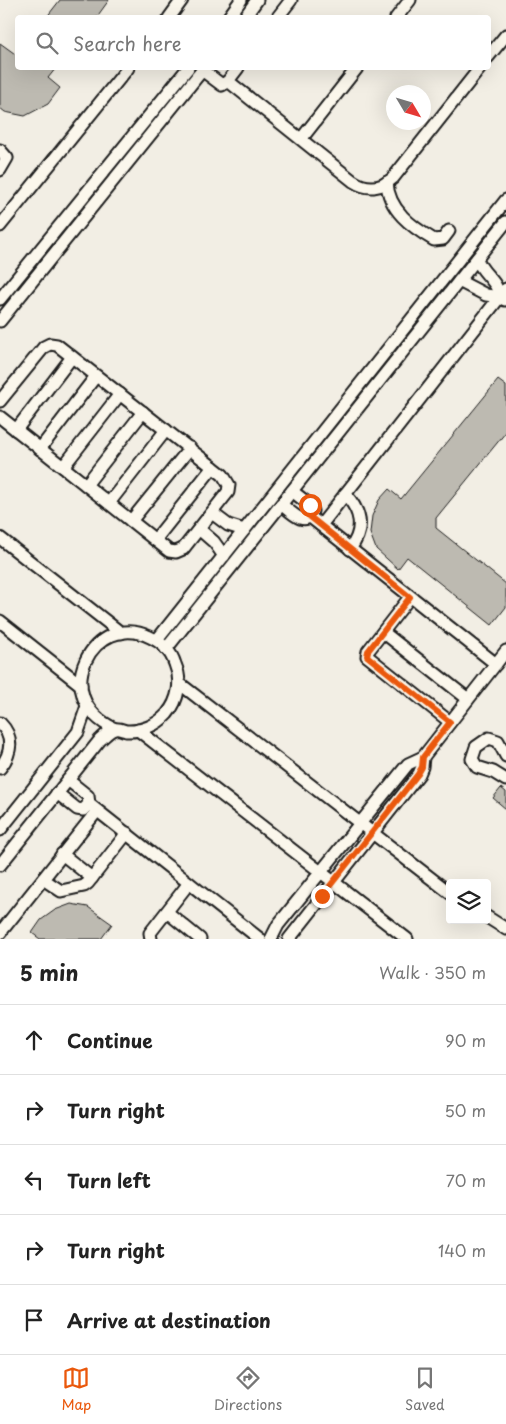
<!DOCTYPE html>
<meta charset="utf-8">
<style>
body{margin:0;font-family:"Playpen Sans",sans-serif;background:#f2f2f2;color:#222}
.controls{position:absolute;right:15px;bottom:15px;display:grid;overflow:hidden;border-radius:5px;box-shadow:0 5px 20px #0002}
.controls button{width:45px;height:45px;display:grid;place-items:center;padding:0;border:0;border-bottom:1px solid #e0e0e0;background:#fff;color:#222;font:25px sans-serif}
.compass{position:absolute;left:386px;top:85px;width:45px;height:45px;border-radius:50%;background:#fff;box-shadow:0 5px 20px #0002;rotate:128deg}
.stop{position:absolute;width:15px;height:15px;margin:-11px;border:4px solid #ea580c;border-radius:50%;background:#fff}
.stop.end{background:#ea580c;border-color:#fff;box-shadow:0 1px 5px #0008}
.list{margin:0;padding:0;list-style:none}
h2{display:flex;justify-content:space-between;align-items:center;height:65px;margin:0;padding:0 20px;font-size:21px}
h2 small{font-size:16px;font-weight:400;color:#767676}
.list li{display:grid;grid-template-columns:32px 1fr auto;gap:15px;align-items:center;box-sizing:border-box;height:70px;padding:0 20px;border-top:1px solid #e0e0e0}
.list b{display:block;font-size:19px;white-space:nowrap}
.list em{font-size:16px;font-style:normal;color:#767676}
.icon{flex:none;width:28px;height:28px;fill:none;stroke:currentColor;stroke-width:2;stroke-linecap:round;stroke-linejoin:round}
.map{position:relative;flex:none;width:506px;height:939px;overflow:hidden}
.search{position:absolute;background:#fff;box-shadow:0 5px 20px #0002;left:15px;right:15px;top:15px;height:55px;display:flex;align-items:center;gap:12px;box-sizing:border-box;padding:0 18px;border-radius:5px;color:#767676;font-size:19px}
.sheet{height:415px;background:#fff}
nav{display:flex;justify-content:space-around;align-items:center;box-sizing:border-box;height:70px;border-top:1px solid #e0e0e0;background:#fff;font-size:14px;color:#767676}
nav a{display:grid;justify-items:center;gap:2px}
nav .on{color:#ea580c}
.map>svg:first-child{display:block}
.building{fill:#bdbab1;stroke:#1c1c1c}
.lines{fill:none;stroke-linecap:round;stroke-linejoin:round}
.minor-casing{stroke:#1c1c1c;stroke-width:15}
.minor{stroke:#fbf7ec;stroke-width:11}
.route{stroke:#ea580c;stroke-width:6}
</style>
<div class="map">
<svg width="506" height="939" viewBox="0 0 506 939">
<rect width="100%" height="100%" fill="#f2eee4"/>
<filter id="ink" filterUnits="userSpaceOnUse"><feTurbulence type="fractalNoise" baseFrequency=".02" numOctaves="2"/><feDisplacementMap in="SourceGraphic" scale="10" xChannelSelector="R" yChannelSelector="G"/><feConvolveMatrix kernelMatrix="1 2 1 2 8 2 1 2 1" color-interpolation-filters="sRGB"/></filter>
<g filter="url(#ink)">
<g class="building">
<polygon points="60,0 109,0 96,18 46,18"/>
<polygon points="0,43 18,56 18,68 56,68 48,78 60,88 48,104 25,116 5,112 0,108"/>
<polygon points="498,380 506,386 506,432 436,518 436,528 506,584 506,607 492,625 407,557 398,569 376,549 370,533 372,516 379,500 389,489 401,499"/>
<polygon points="501,788 506,792 506,809 493,798"/>
<polygon points="71,904 88,907 112,924 101,939 40,939 32,933 41,920 55,910"/>
</g>
<g class="lines">
<defs>
<g id="minor">
<polyline points="169,18 182,0"/>
<polyline points="228,18 241,0"/>
<polyline points="244,18 257,0"/>
<polyline points="277,18 291,0"/>
<polyline points="396,18 410,0"/>
<polyline points="488,57 506,35"/>
<path d="M238 68 228 81 353 181C367 190 381 189 393 178L480 68"/>
<polyline points="202,70 222,85 228,81"/>
<polyline points="302,138 357,68"/>
<polyline points="0,150 7,158 0,170"/>
<path d="M387 182C388 210 412 227 434 240L443 239 449 231"/>
<polyline points="0,226 128,68"/>
<path d="M477 259C482 274 497 280 500 297"/>
<polyline points="459,281 486,295 500,297 505,300"/>
<polyline points="0,299 188,68"/>
<polyline points="0,321 204,68"/>
<polyline points="0,401 44,347 50,344 57,345 223,475 229,485 228,492 183,549 176,552 169,551 0,417"/>
<polyline points="16,430 72,357"/>
<polyline points="40,449 96,376"/>
<polyline points="63,467 120,394"/>
<polyline points="86,485 143,412"/>
<path d="M345 494C361 511 365 529 350 549"/>
<polyline points="109,503 166,430"/>
<path d="M281 504C290 511 306 529 312 511L310 505 292 491"/>
<polyline points="212,513 228,525 244,530"/>
<polyline points="309,516 496,664"/>
<polyline points="131,521 190,448"/>
<polyline points="321,525 506,289"/>
<polyline points="199,529 214,542 224,556"/>
<polyline points="0,538 121,633"/>
<polyline points="155,540 213,467"/>
<polyline points="410,597 368,651 367,656 450,722"/>
<polyline points="0,621 81,685"/>
<polyline points="383,632 468,699"/>
<polyline points="157,640 506,200"/>
<polyline points="166,649 506,222"/>
<polyline points="179,683 450,893"/>
<path d="M0 723C14 737 12 753 0 768"/>
<polyline points="138,730 407,939"/>
<polyline points="506,756 498,741 489,738 476,747 472,759 477,767 493,772 506,780"/>
<polyline points="68,780 88,796 89,804 260,939"/>
<polyline points="57,793 77,809 83,810 89,804"/>
<polyline points="0,830 78,732 87,706"/>
<polyline points="62,854 92,878"/>
<path d="M0 865 100 740C104 737 109 730 115 729 118 728 123 730 126 731 141 732 157 725 167 714 179 700 182 680 175 664 171 651 161 642 150 637 94 610 46 697 115 729"/>
<polyline points="43,879 61,891 84,886 88,883 127,833"/>
<polyline points="167,912 200,939"/>
<polyline points="487,917 506,929"/>
<polyline points="0,933 97,811"/>
<polyline points="151,939 150,933 189,883"/>
<polyline points="271,939 278,925 408,764 423,757 506,651"/>
<polyline points="289,939 419,774 422,767 423,757"/>
</g>
</defs>
<use href="#minor" class="minor-casing"/>
<use href="#minor" class="minor"/>
</g>
</g>
<g class="lines" filter="url(#ink)">
<polyline class="route" points="310,505 312,511 309,516 410,597 368,651 367,656 450,722 423,757 422,767 418,774 322,896"/>
</g>
</svg>
<div class="controls">
<button><svg class="icon" aria-label="layers" viewBox="0 0 24 24"><path d="M12 4l9 5-9 5-9-5zM3 14l9 5 9-5"/></svg></button>
</div>
<svg class="compass" viewBox="-18 -18 36 36"><path d="M0-13l5 13h-10z" fill="#e53935"/><path d="M0 13l5-13h-10z" fill="#767676"/></svg>
<div class="stop" style="left:310px;top:505px"></div>
<div class="stop end" style="left:322px;top:896px"></div>
<div class="search"><svg class="icon" aria-label="search" viewBox="0 0 24 24"><circle cx="10" cy="10" r="6"/><path d="M15 15l6 6"/></svg>Search here</div>
</div>
<section class="sheet">
<h2>5 min<small>Walk · 350 m</small></h2>
<ul class="list">
<li><svg class="icon" aria-label="ahead" viewBox="0 0 24 24"><path d="M12 20V5M6 11l6-6 6 6"/></svg><div><b>Continue</b></div><em>90 m</em></li>
<li><svg class="icon" aria-label="right" viewBox="0 0 24 24"><path d="M7 20v-9h11M14 6l5 5-5 5"/></svg><div><b>Turn right</b></div><em>50 m</em></li>
<li><svg class="icon" aria-label="left" viewBox="0 0 24 24"><path d="M17 20v-9H6M10 6l-5 5 5 5"/></svg><div><b>Turn left</b></div><em>70 m</em></li>
<li><svg class="icon" aria-label="right" viewBox="0 0 24 24"><path d="M7 20v-9h11M14 6l5 5-5 5"/></svg><div><b>Turn right</b></div><em>140 m</em></li>
<li><svg class="icon" aria-label="arrive" viewBox="0 0 24 24"><path d="M6 21V4h12l-3 4 3 4H6"/></svg><div><b>Arrive at destination</b></div></li>
</ul>
</section>
<nav>
<a class="on"><svg class="icon" aria-label="map" viewBox="0 0 24 24"><path d="M3 6l6-2 6 2 6-2v14l-6 2-6-2-6 2zM9 4v14M15 6v14"/></svg>Map</a>
<a><svg class="icon" aria-label="directions" viewBox="0 0 24 24"><path d="M12 3l9 9-9 9-9-9zM9 14v-3h6M13 9l2 2-2 2"/></svg>Directions</a>
<a><svg class="icon" aria-label="saved" viewBox="0 0 24 24"><path d="M7 4h10v16l-5-4-5 4z"/></svg>Saved</a>
</nav>
